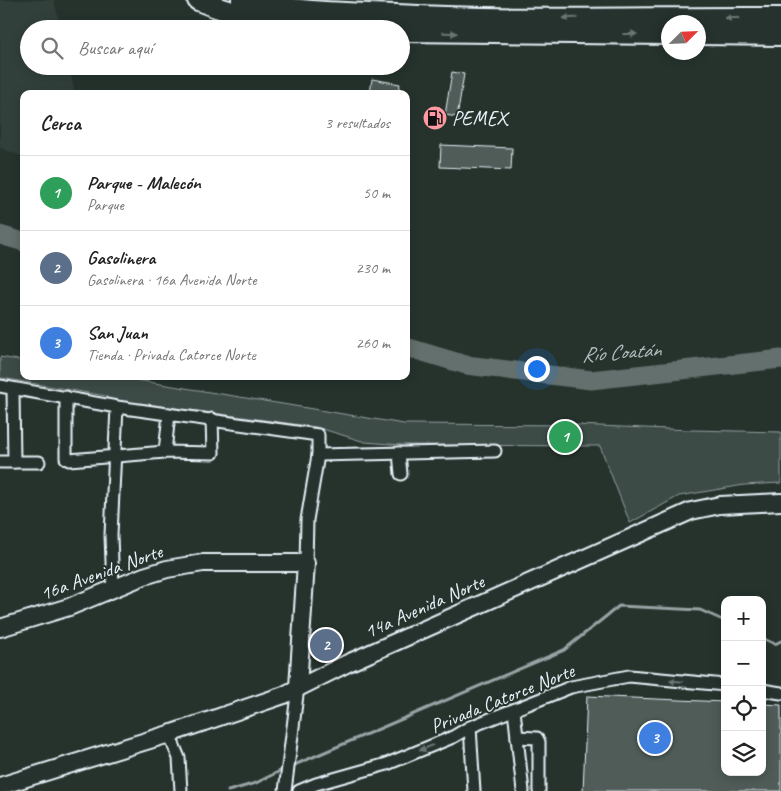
<!DOCTYPE html>
<html lang="es">
<meta charset="utf-8">
<style>
body{margin:0;font-family:Caveat,sans-serif;background:#f6f6f6;color:#222}
.controls{position:absolute;right:15px;bottom:15px;display:grid;overflow:hidden;border-radius:10px;box-shadow:0 2px 12px #0003}
.controls button{width:45px;height:45px;display:grid;place-items:center;padding:0;border:0;border-bottom:1px solid #e0e0e0;background:#fff;color:#222;font:25px sans-serif}
.compass{position:absolute;left:661px;top:15px;width:45px;height:45px;border-radius:50%;background:#fff;box-shadow:0 2px 12px #0003;rotate:66deg}
.you{position:absolute;left:536px;top:368px;width:18px;height:18px;margin:-12px;border:4px solid #fff;border-radius:50%;background:#1a73e8;box-shadow:0 0 0 8px #1a73e833}
.badge{display:grid;place-items:center;width:32px;height:32px;border-radius:50%;background:#111827;color:#fff;font-size:16px;font-weight:700}
.pin{position:absolute;translate:-50% -50%;border:2px solid #fff;box-shadow:0 1px 5px #0006}
.list{margin:0;padding:0;list-style:none}
h2{display:flex;justify-content:space-between;align-items:center;height:65px;margin:0;padding:0 20px;font-size:21px}
h2 small{font-size:16px;font-weight:400;color:#767676}
.list li{display:grid;grid-template-columns:32px 1fr auto;gap:15px;align-items:center;box-sizing:border-box;height:75px;padding:0 20px;border-top:1px solid #e0e0e0}
.list b{display:block;font-size:19px;white-space:nowrap}
.list p{margin:0;font-size:16px;white-space:nowrap;color:#767676}
.list em{font-size:16px;font-style:normal;color:#767676}
.icon{flex:none;width:28px;height:28px;fill:none;stroke:currentColor;stroke-width:2;stroke-linecap:round;stroke-linejoin:round}
.map{position:relative;flex:none;width:781px;height:791px;overflow:hidden}
.search{position:absolute;background:#fff;box-shadow:0 2px 12px #0003;left:20px;top:20px;width:390px;height:55px;display:flex;align-items:center;gap:12px;box-sizing:border-box;padding:0 18px;border-radius:28px;color:#767676;font-size:19px}
.panel{position:absolute;background:#fff;box-shadow:0 2px 12px #0003;left:20px;top:90px;width:390px;height:290px;border-radius:10px}
.map>svg:first-child{display:block}
.built{fill:#333f3a}
.green{fill:#3e4b47;stroke:#939ea0}
.lines{fill:none;stroke-linecap:round;stroke-linejoin:round}
.stream{stroke:#98a3a5;stroke-width:3}
.river{stroke:#636f6d;stroke-width:19}
.building{fill:#505c59;stroke:#e8f1f8}
.street-casing{stroke:#e8f1f8;stroke-width:15}
.secondary-casing{stroke:#e8f1f8;stroke-width:20}
.highway-casing{stroke:#e8f1f8;stroke-width:24}
.street{stroke:#26332d;stroke-width:11}
.secondary{stroke:#26332d;stroke-width:16}
.highway{stroke:#26332d;stroke-width:20}
.oneway{fill:#6a7674}
.labels{text-anchor:middle;stroke-width:4;stroke-linejoin:round;paint-order:stroke}
.poi-label{font-size:20px;fill:#e8f1f8;stroke:#26332d;text-anchor:start}
.street-label{font-size:20px;fill:#e8f1f8;stroke:#26332d}
.water-label{font-size:21px;font-style:italic;fill:#b3bdc0;stroke:#26332d}
</style>
<div class="map">
<svg width="781" height="791" viewBox="0 0 781 791">
<rect width="100%" height="100%" fill="#26332d"/>
<filter id="ink" filterUnits="userSpaceOnUse"><feTurbulence type="fractalNoise" baseFrequency=".02" numOctaves="2"/><feDisplacementMap in="SourceGraphic" scale="10" xChannelSelector="R" yChannelSelector="G"/><feConvolveMatrix kernelMatrix="1 2 1 2 8 2 1 2 1" color-interpolation-filters="sRGB"/></filter>
<g filter="url(#ink)">
<polygon class="built" points="0,0 54,0 61,29 29,29 29,66 69,66 75,94 24,94 24,157 0,148"/>
<path class="green" d="M0 357 24 361V376H112L404 424 576 425 691 430 781 432V483L744 485 679 496 630 523 600 446 402 445 365 442 316 427 139 403C125 409 116 407 106 396L2 378 0 380Z"/>
<g class="lines">
<g class="stream">
<polyline points="762,638 775,644 781,641"/>
<polyline points="292,766 564,650 619,606 700,610 725,621"/>
<polyline points="228,791 256,783 284,769"/>
</g>
<g class="river">
<polyline points="0,235 24,242"/>
<polyline points="406,347 466,365 591,380 781,359"/>
</g>
</g>
<g class="building">
<polygon points="452,72 464,74 457,117 445,115"/>
<polygon points="372,79 400,84 398,94 370,94"/>
<polygon points="441,145 512,148 511,170 440,167"/>
<polygon points="587,696 725,702 725,772 762,772 762,704 781,705 781,791 583,791"/>
</g>
<g class="lines">
<defs>
<g id="street">
<polyline points="0,386 117,407 318,435 318,455 307,520 306,563"/>
<polyline points="13,389 14,462"/>
<polyline points="66,397 66,458 69,460 165,452 213,453 212,419"/>
<polyline points="165,452 169,414"/>
<polyline points="399,453 401,474"/>
<polyline points="318,455 495,451"/>
<polyline points="0,462 39,462"/>
<polyline points="113,589 111,535 117,407"/>
<polyline points="762,690 781,693"/>
<polyline points="514,710 523,791"/>
<polyline points="470,727 474,791"/>
<polyline points="169,734 179,758 181,791"/>
<polyline points="517,737 537,738 539,742 539,791"/>
<polyline points="285,791 298,687"/>
<polyline points="299,791 316,784 387,764 453,737 470,727 571,687 629,676 725,685"/>
</g>
<g id="secondary">
<polyline points="0,628 69,607 144,576 167,569 203,563 306,563 298,687"/>
<polyline points="0,786 169,734 284,695 348,663 691,511 720,505 781,502"/>
</g>
<g id="highway">
<path d="M198 0C253 23 301 26 360 29"/>
<path d="M242 0C293 13 346 13 397 15 525 22 653 17 781 18"/>
<polyline points="401,31 668,34"/>
<polyline points="698,34 781,35"/>
</g>
</defs>
<use href="#street" class="street-casing"/>
<use href="#secondary" class="secondary-casing"/>
<use href="#highway" class="highway-casing"/>
<use href="#street" class="street"/>
<use href="#secondary" class="secondary"/>
<use href="#highway" class="highway"/>
</g>
<defs><path id="oneway-solid" d="M-6-.8H1V-3.2L6.5 0L1 3.2V.8H-6Z" transform="scale(1.25)"/></defs>
<g class="oneway">
<use href="#oneway-solid" transform="translate(570 18) rotate(179)"/>
<use href="#oneway-solid" transform="translate(732 18) rotate(-180)"/>
<use href="#oneway-solid" transform="translate(450 33) rotate(1)"/>
<use href="#oneway-solid" transform="translate(630 34)"/>
<use href="#oneway-solid" transform="translate(676 681) rotate(-175)"/>
<use href="#oneway-solid" transform="translate(426 748) rotate(158)"/>
</g>
</g>
<defs>
<symbol id="fuel-disc" viewBox="-11 -11 22 22"><circle r="9.5" fill="#ff9aa2" stroke="#26332d"/><path d="M-5.5-6h7V0h2V4h1.3V-2.5L3-4.5l.8-.8L6-3V5H2.5V1h-1V6h-7ZM-4.2-4.7v3.2H.2V-4.7Z" fill="#111"/></symbol>
</defs>
<g fill-rule="evenodd">
<use href="#fuel-disc" x="421" y="104" width="28" height="28"/>
</g>
<g class="labels">
<g class="poi-label">
<text x="452" y="125">PEMEX</text>
</g>
<g class="street-label">
<text transform="translate(101 572) rotate(-20)" y="7">16a Avenida Norte</text>
<text transform="translate(424 606) rotate(-24)" y="7">14a Avenida Norte</text>
<text transform="translate(502 698) rotate(-22)" y="7">Privada Catorce Norte</text>
</g>
<g class="water-label">
<text transform="translate(621 352) rotate(-4)" y="7">Río Coatán</text>
</g>
</g>
</svg>
<div class="controls">
<button>+</button>
<button>−</button>
<button><svg class="icon" aria-label="locate" viewBox="0 0 24 24"><circle cx="12" cy="12" r="6"/><path d="M12 2v4M12 18v4M2 12h4M18 12h4"/></svg></button>
<button><svg class="icon" aria-label="layers" viewBox="0 0 24 24"><path d="M12 4l9 5-9 5-9-5zM3 14l9 5 9-5"/></svg></button>
</div>
<svg class="compass" viewBox="-18 -18 36 36"><path d="M0-13l5 13h-10z" fill="#e53935"/><path d="M0 13l5-13h-10z" fill="#767676"/></svg>
<div class="you"></div>
<div class="pin badge" style="left:565px;top:437px;background:#2e9e5b">1</div>
<div class="pin badge" style="left:326px;top:645px;background:#5c6f8a">2</div>
<div class="pin badge" style="left:655px;top:738px;background:#3f7fe0">3</div>
<div class="search"><svg class="icon" aria-label="search" viewBox="0 0 24 24"><circle cx="10" cy="10" r="6"/><path d="M15 15l6 6"/></svg>Buscar aquí</div>
<section class="panel">
<h2>Cerca<small>3 resultados</small></h2>
<ul class="list">
<li><span class="badge" style="background:#2e9e5b">1</span><div><b>Parque - Malecón</b><p>Parque</p></div><em>50 m</em></li>
<li><span class="badge" style="background:#5c6f8a">2</span><div><b>Gasolinera</b><p>Gasolinera · 16a Avenida Norte</p></div><em>230 m</em></li>
<li><span class="badge" style="background:#3f7fe0">3</span><div><b>San Juan</b><p>Tienda · Privada Catorce Norte</p></div><em>260 m</em></li>
</ul>
</section>
</div>
